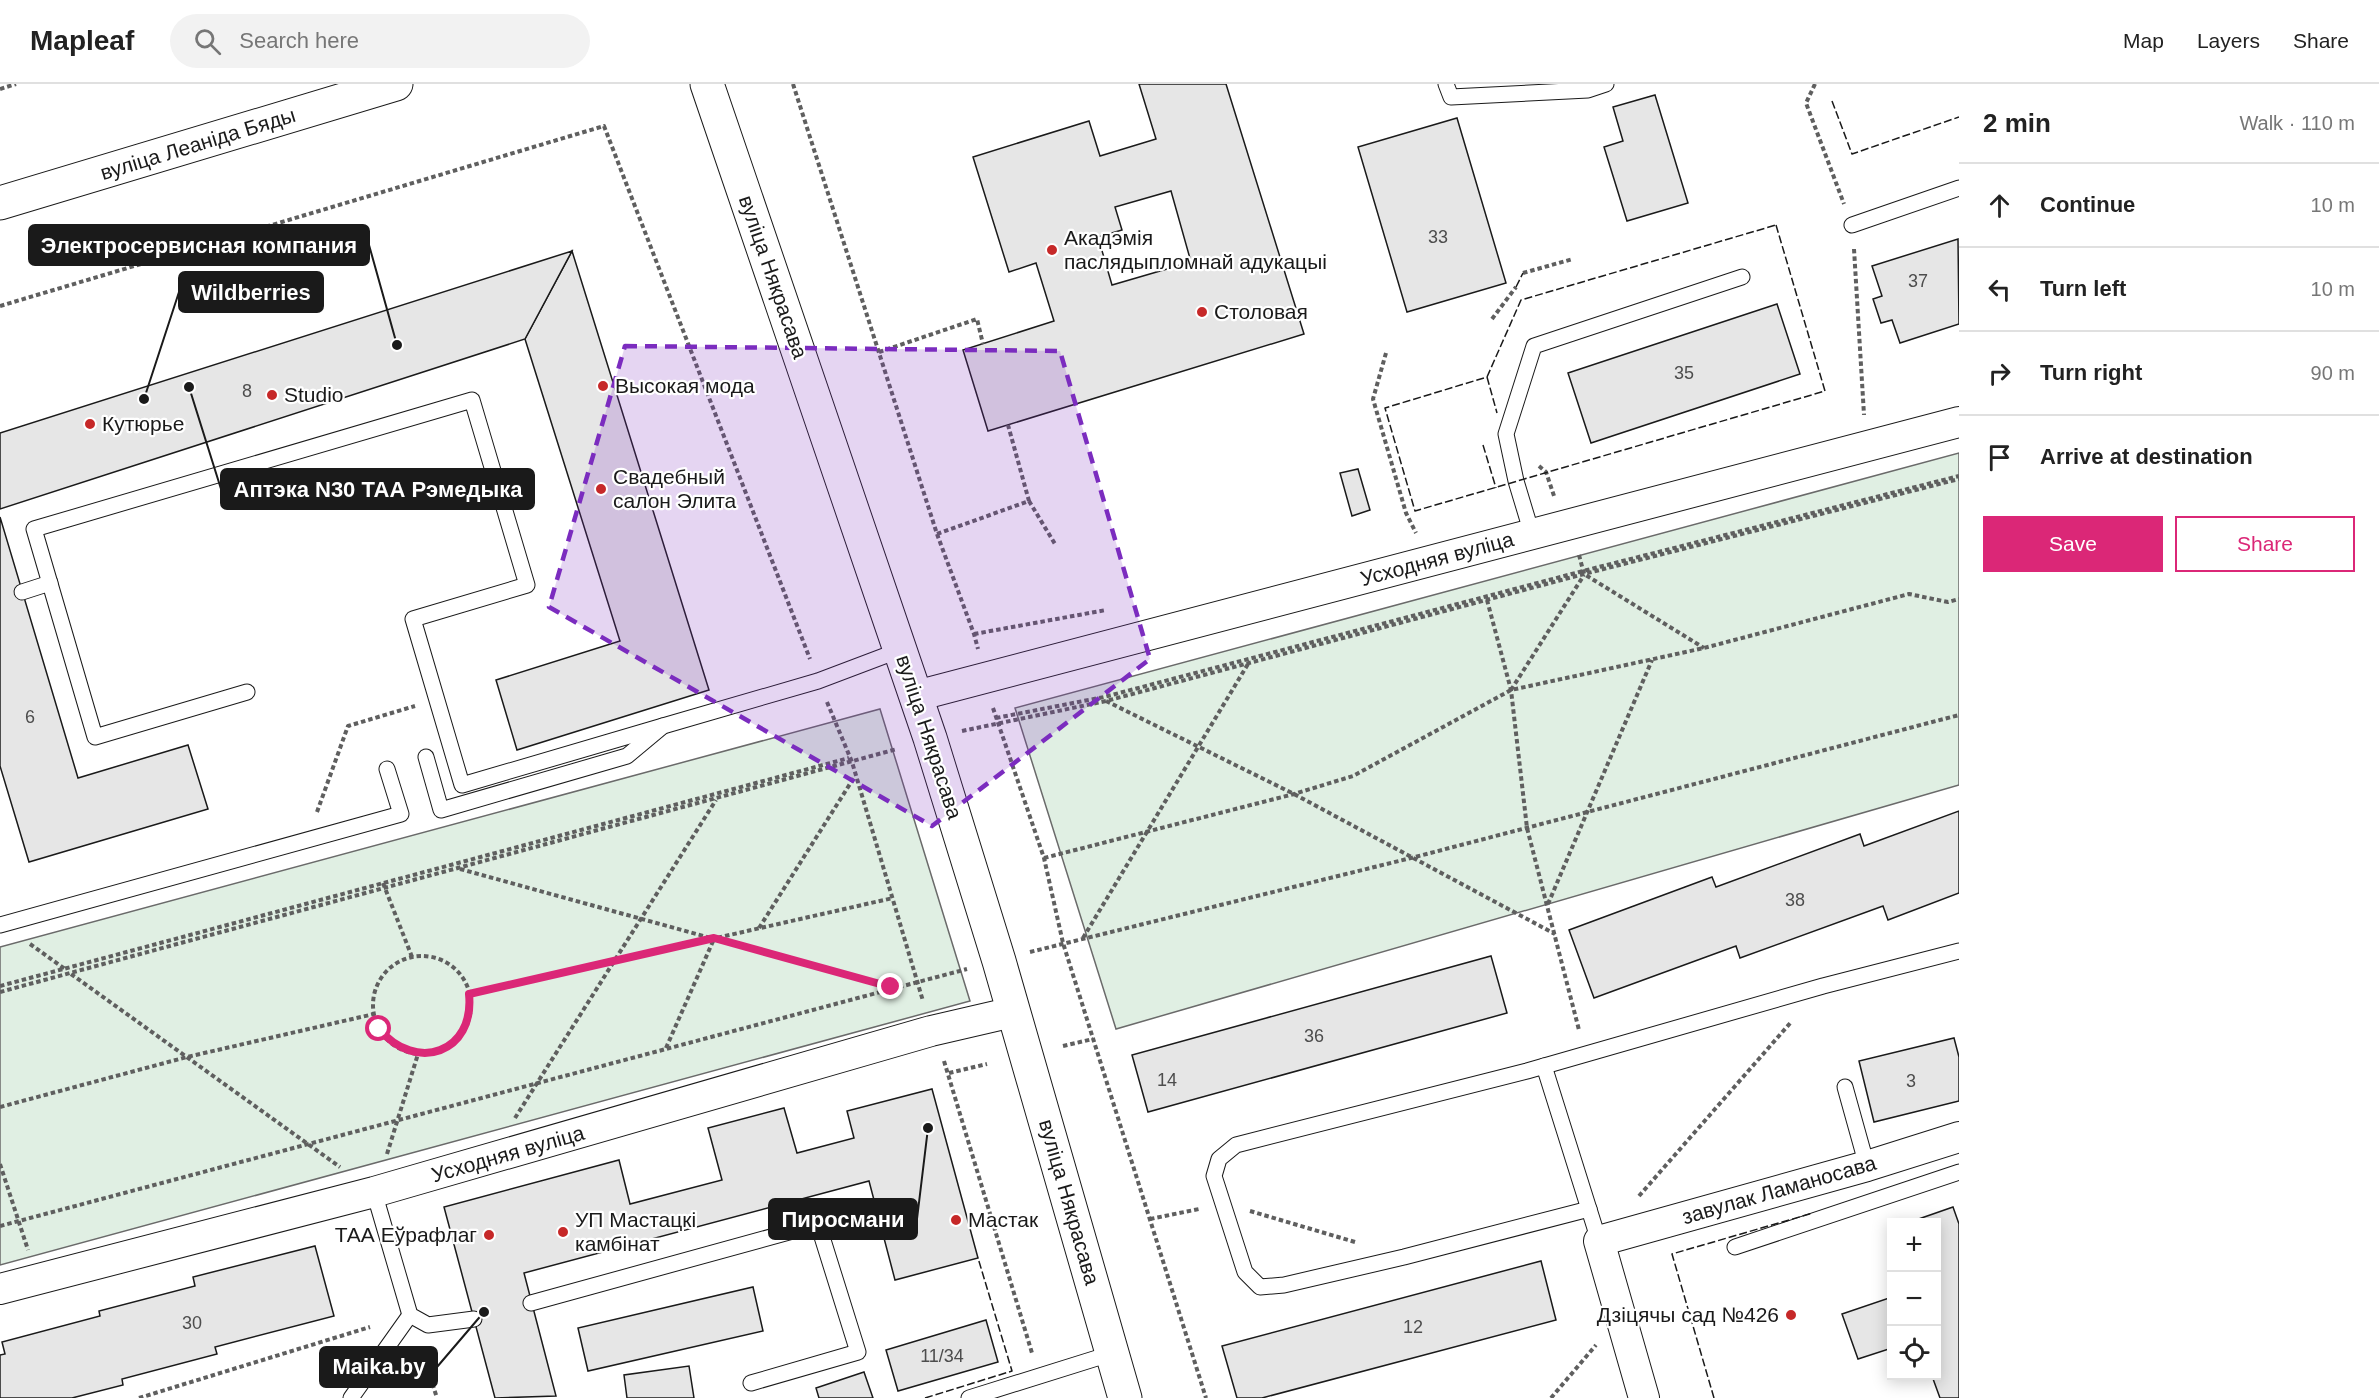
<!DOCTYPE html>
<meta charset="utf-8">
<style>
body{margin:0;font-family:Helvetica,sans-serif;background:#f2f2f2;color:#222}
.controls{position:absolute;right:18px;bottom:18px;display:grid;overflow:hidden;border-radius:0px;box-shadow:0 3px 15px #0003}
.controls button{width:54px;height:54px;display:grid;place-items:center;padding:0;border:0;border-bottom:2px solid #e0e0e0;background:#fff;color:#222;font:30px sans-serif}
.stop{position:absolute;width:18px;height:18px;margin:-14px;border:4px solid #db2777;border-radius:50%;background:#fff}
.stop.end{background:#db2777;border-color:#fff;box-shadow:0 2px 6px #0008}
.list{margin:0;padding:0;list-style:none}
h2{display:flex;justify-content:space-between;align-items:center;height:78px;margin:0;padding:0 24px;font-size:26px}
h2 small{font-size:20px;font-weight:400;color:#767676}
.list li{display:grid;grid-template-columns:39px 1fr auto;gap:18px;align-items:center;box-sizing:border-box;height:84px;padding:0 24px;border-top:2px solid #e0e0e0}
.list b{display:block;font-size:22px;white-space:nowrap}
.list em{font-size:20px;font-style:normal;color:#767676}
.actions{display:flex;gap:12px;padding:18px 24px}
.actions a{flex:1;padding:14px 0;border:2px solid #db2777;border-radius:0px;text-align:center;font-size:21px;color:#db2777}
.actions .main{background:#db2777;color:#fff}
.icon{flex:none;width:33px;height:33px;fill:none;stroke:currentColor;stroke-width:2;stroke-linecap:round;stroke-linejoin:round}
.map{position:relative;flex:none;width:1959px;height:1314px;overflow:hidden}
header{display:flex;align-items:center;gap:36px;box-sizing:border-box;height:84px;padding:0 30px;background:#fff;border-bottom:2px solid #e0e0e0}
header strong{font-size:28px}
nav{display:flex;gap:33px;margin-inline-start:auto;font-size:21px}
.search{width:420px;height:54px;background:#f2f2f2;display:flex;align-items:center;gap:15px;box-sizing:border-box;padding:0 21px;border-radius:33px;color:#767676;font-size:22px}
main{display:flex}
aside{flex:1;background:#fff}
.map>svg:first-child{display:block}
.green{fill:#e0efe3;stroke:#6a6a6a;stroke-width:1.5}
.building{fill:#e6e6e6;stroke:#1a1a1a;stroke-width:1.5;fill-rule:evenodd}
.lines{fill:none;stroke-linecap:round;stroke-linejoin:round}
.service-casing{stroke:#1a1a1a;stroke-width:17}
.minor-casing{stroke:#1a1a1a;stroke-width:32}
.secondary-casing{stroke:#1a1a1a;stroke-width:35}
.path{stroke:#5f5f5f;stroke-width:4;stroke-dasharray:4.5 3;stroke-linecap:butt}
.service{stroke:#fff;stroke-width:15}
.minor{stroke:#fff;stroke-width:30}
.secondary{stroke:#fff;stroke-width:33}
.fence{stroke:#1a1a1a;stroke-width:1.5;stroke-dasharray:8 3;stroke-linecap:butt}
.route{stroke:#db2777;stroke-width:8}
.marked{fill:#7b2cbf;fill-opacity:0.2;stroke:#7b2cbf;stroke-width:4.5;stroke-dasharray:12 8;stroke-linejoin:round}
.poi-dot{fill:#c62828;stroke:#fff;stroke-width:2}
.labels{text-anchor:middle;stroke-width:4.5;stroke-linejoin:round;paint-order:stroke}
.number-label{font-size:18px;fill:#4d4d4d}
.street-label{font-size:21px;fill:#1a1a1a;stroke:#fff}
.poi-label{font-size:21px;fill:#1a1a1a;stroke:#fff;text-anchor:start}
.leader{fill:none;stroke:#1a1a1a;stroke-width:2}
.callout-dot{fill:#1a1a1a;stroke:#fff;stroke-width:2}
.callout{fill:#1a1a1a;stroke:#1a1a1a;stroke-width:2}
.callout-label{font-size:22px;text-anchor:middle;font-weight:bold;fill:#fff}
</style>
<header>
<strong>Mapleaf</strong>
<div class="search"><svg class="icon" aria-label="search" viewBox="0 0 24 24"><circle cx="10" cy="10" r="6"/><path d="M15 15l6 6"/></svg>Search here</div>
<nav><a>Map</a><a>Layers</a><a>Share</a></nav>
</header>
<main>
<div class="map">
<svg width="1959" height="1314" viewBox="0 0 1959 1314">
<rect width="100%" height="100%" fill="#fff"/>
<g class="green">
<polygon points="1959,369 1959,701 1116,945 1015,624"/>
<polygon points="880,625 970,917 0,1181 0,863"/>
</g>
<g class="building">
<path d="M1139 0H1226L1304 250 988 347 963 266 1054 237 1036 179 1009 188 973 73 1089 37 1100 72 1156 55ZM1171 107 1191 178 1112 201 1098 153 1122 146 1115 123Z"/>
<polygon points="1655,11 1688,119 1627,137 1604,63 1623,57 1613,23"/>
<polygon points="1457,34 1506,199 1407,228 1358,63"/>
<polygon points="1958,155 1959,240 1900,259 1892,236 1881,239 1873,215 1882,212 1872,182"/>
<polygon points="572,167 709,606 517,666 496,596 620,557 525,255"/>
<polygon points="572,167 525,255 0,425 0,349"/>
<polygon points="1777,220 1800,290 1591,359 1568,289"/>
<polygon points="1358,385 1370,426 1352,432 1340,389"/>
<polygon points="0,433 78,694 188,661 208,725 29,778 0,682"/>
<polygon points="1959,727 1959,809 1888,836 1883,822 1740,874 1736,862 1594,914 1569,846 1712,793 1716,803 1860,750 1864,762"/>
<polygon points="1491,872 1507,929 1148,1028 1132,971"/>
<polygon points="1954,954 1959,973 1959,1017 1874,1038 1859,977"/>
<polygon points="932,1005 978,1174 895,1196 869,1097 524,1189 556,1312 495,1314 444,1123 619,1076 630,1120 722,1096 708,1044 784,1024 797,1069 854,1054 847,1027"/>
<polygon points="1953,1123 1959,1140 1959,1314 1940,1314 1932,1292 1936,1292 1936,1138 1910,1138"/>
<polygon points="315,1162 334,1232 215,1263 217,1270 122,1295 123,1301 72,1314 0,1314 0,1271 5,1270 2,1258 100,1232 99,1227 195,1202 193,1193"/>
<polygon points="1541,1177 1556,1236 1262,1314 1237,1314 1222,1262"/>
<polygon points="753,1203 763,1247 588,1287 578,1244"/>
<polygon points="1892,1213 1892,1264 1858,1275 1842,1230"/>
<polygon points="986,1236 998,1278 898,1307 886,1266"/>
<polygon points="689,1282 694,1314 627,1314 624,1291"/>
<polygon points="864,1288 873,1314 819,1314 816,1304"/>
</g>
<g class="lines">
<defs>
<g id="service">
<polyline points="1446,0 1451,13 1588,6 1606,0"/>
<polyline points="1852,141 1959,104"/>
<polyline points="1532,450 1516,397 1506,350 1534,262 1742,193"/>
<polyline points="22,508 50,499"/>
<polyline points="247,608 95,653 34,445 472,316 527,501 413,535 462,701 663,642"/>
<polyline points="426,673 441,726 627,672 663,642 818,597 900,566"/>
<polyline points="0,841 401,730 387,685"/>
<polyline points="1544,982 1599,1157"/>
<polyline points="1845,1003 1867,1082"/>
<polyline points="374,1108 410,1231 428,1241 474,1235"/>
<polyline points="1589,1125 1404,1173 1284,1201 1260,1203 1245,1188 1214,1092 1219,1075 1236,1061 1527,987 1823,902 1959,867"/>
<polyline points="1735,1163 1959,1088"/>
<polyline points="531,1219 818,1140 858,1268 751,1299"/>
<polyline points="351,1314 410,1231"/>
<polyline points="969,1314 1113,1269"/>
</g>
<g id="minor">
<polyline points="916,612 1959,338"/>
<polyline points="0,1205 374,1108 931,947 1013,928"/>
<polyline points="1644,1314 1599,1157 1867,1082 1959,1053"/>
</g>
<g id="secondary">
<polyline points="707,0 930,654 999,877 1125,1314"/>
<polyline points="0,119 396,0"/>
</g>
</defs>
<use href="#service" class="service-casing"/>
<use href="#minor" class="minor-casing"/>
<use href="#secondary" class="secondary-casing"/>
<g class="path">
<polyline points="793,0 937,450 974,550 978,565"/>
<polyline points="1815,0 1806,19 1844,120"/>
<polyline points="0,5 16,0"/>
<polyline points="1854,165 1864,331"/>
<polyline points="1523,189 1573,175"/>
<polyline points="0,222 604,42 810,575"/>
<polyline points="1492,235 1516,203"/>
<polyline points="879,268 977,235 983,260"/>
<polyline points="1386,269 1373,315 1406,429 1416,449"/>
<polyline points="1539,382 1546,388 1554,412"/>
<polyline points="1029,417 1055,460"/>
<polyline points="937,450 1029,417 1008,341"/>
<polyline points="1579,471 1584,490 1704,564"/>
<polyline points="1487,516 1511,606 1527,744 1579,946"/>
<polyline points="974,550 1106,526"/>
<polyline points="1511,606 1584,491"/>
<polyline points="1106,617 1294,710 1555,850"/>
<polyline points="827,618 852,678 923,917"/>
<polyline points="993,624 1044,774 1063,859 1206,1314"/>
<polyline points="996,634 1104,613 1583,487 1959,392"/>
<polyline points="962,647 1106,617 1584,490 1959,395"/>
<polyline points="317,728 348,642 415,622"/>
<polyline points="1044,774 1294,710 1353,692 1511,606 1704,564 1909,510 1948,518 1959,515"/>
<polyline points="460,785 889,903"/>
<polyline points="383,799 412,873"/>
<polyline points="1548,820 1652,576"/>
<polyline points="759,844 855,692"/>
<polyline points="1083,854 1248,580"/>
<polyline points="30,860 65,885"/>
<polyline points="1030,868 1415,773 1959,631"/>
<circle cx="422" cy="921" r="49"/>
<polyline points="71,890 340,1083"/>
<polyline points="0,902 849,674"/>
<polyline points="0,908 897,665"/>
<polyline points="469,910 893,814"/>
<polyline points="1063,962 1093,955"/>
<polyline points="666,964 714,855"/>
<polyline points="944,977 1032,1269"/>
<polyline points="949,989 987,980"/>
<polyline points="0,1023 187,973 374,930"/>
<polyline points="515,1034 716,716"/>
<polyline points="387,1070 418,970"/>
<polyline points="0,1080 28,1166"/>
<polyline points="1639,1112 1792,937"/>
<polyline points="1250,1127 1355,1158"/>
<polyline points="1150,1135 1199,1125"/>
<polyline points="0,1142 967,885"/>
<polyline points="421,1264 437,1314"/>
<polyline points="139,1314 370,1243"/>
<polyline points="1551,1314 1596,1261"/>
</g>
<use href="#service" class="service"/>
<use href="#minor" class="minor"/>
<use href="#secondary" class="secondary"/>
<g class="fence">
<polyline points="1832,17 1852,70 1959,33"/>
<polygon points="1776,141 1825,307 1415,427 1385,324 1487,293 1521,216"/>
<polyline points="1516,203 1523,189"/>
<polyline points="1487,293 1497,329"/>
<polyline points="1483,361 1496,404"/>
<polyline points="925,1314 1012,1287 978,1174"/>
<polyline points="1714,1314 1672,1170 1813,1129"/>
</g>
</g>
<g class="lines">
<path class="route" d="M379 945C416 989 475 969 469 910L714 854 891 903"/>
</g>
<path class="marked" d="M625 262 1060 267 1150 575 932 742 549 523Z"/>
<g class="poi-dot">
<circle cx="1052" cy="166" r="6"/>
<circle cx="1202" cy="228" r="6"/>
<circle cx="603" cy="302" r="6"/>
<circle cx="272" cy="311" r="6"/>
<circle cx="90" cy="340" r="6"/>
<circle cx="601" cy="405" r="6"/>
<circle cx="956" cy="1136" r="6"/>
<circle cx="563" cy="1148" r="6"/>
<circle cx="489" cy="1151" r="6"/>
<circle cx="1791" cy="1231" r="6"/>
</g>
<g class="labels">
<g class="number-label">
<text x="1438" y="159">33</text>
<text x="1918" y="203">37</text>
<text x="1684" y="295">35</text>
<text x="247" y="313">8</text>
<text x="30" y="639">6</text>
<text x="1795" y="822">38</text>
<text x="1314" y="958">36</text>
<text x="1167" y="1002">14</text>
<text x="1911" y="1003">3</text>
<text x="192" y="1245">30</text>
<text x="1413" y="1249">12</text>
<text x="942" y="1278">11/34</text>
</g>
<g class="street-label">
<text transform="translate(198 60) rotate(-17)" y="7">вуліца Леаніда Бяды</text>
<text transform="translate(773 193) rotate(71)" y="7">вуліца Някрасава</text>
<text transform="translate(1437 475) rotate(-15)" y="7">Усходняя вуліца</text>
<text transform="translate(929 653) rotate(72)" y="7">вуліца Някрасава</text>
<text transform="translate(508 1070) rotate(-16)" y="7">Усходняя вуліца</text>
<text transform="translate(1779 1106) rotate(-16)" y="7">завулак Ламаносава</text>
<text transform="translate(1069 1118) rotate(74)" y="7">вуліца Някрасава</text>
</g>
<g class="poi-label">
<text x="1064" y="161">Акадэмія<tspan x="1064" dy="24">паслядыпломнай адукацыі</tspan></text>
<text x="1214" y="235">Столовая</text>
<text x="615" y="309">Высокая мода</text>
<text x="284" y="318">Studio</text>
<text x="102" y="347">Кутюрье</text>
<text x="613" y="400">Свадебный<tspan x="613" dy="24">салон Элита</tspan></text>
<text x="575" y="1143">УП Мастацкі<tspan x="575" dy="24">камбінат</tspan></text>
<text x="968" y="1143">Мастак</text>
<text x="477" y="1158" text-anchor="end">ТАА Еўрафлаг</text>
<text x="1779" y="1238" text-anchor="end">Дзіцячы сад №426</text>
</g>
</g>
<path class="leader" d="M397 261L369 161M144 315L179 208M189 303L221 405M928 1044L917 1135M484 1228L437 1283"/>
<g class="callout-dot">
<circle cx="397" cy="261" r="6"/>
<circle cx="144" cy="315" r="6"/>
<circle cx="189" cy="303" r="6"/>
<circle cx="928" cy="1044" r="6"/>
<circle cx="484" cy="1228" r="6"/>
</g>
<g class="callout">
<rect x="29" y="141" width="340" height="40" rx="6"/>
<rect x="179" y="188" width="144" height="40" rx="6"/>
<rect x="221" y="385" width="313" height="40" rx="6"/>
<rect x="769" y="1115" width="148" height="40" rx="6"/>
<rect x="320" y="1263" width="117" height="40" rx="6"/>
</g>
<g class="callout-label">
<text x="199" y="169">Электросервисная компания</text>
<text x="251" y="216">Wildberries</text>
<text x="378" y="413">Аптэка N30 ТАА Рэмедыка</text>
<text x="843" y="1143">Пиросмани</text>
<text x="379" y="1290">Maika.by</text>
</g>
</svg>
<div class="controls">
<button>+</button>
<button>−</button>
<button><svg class="icon" aria-label="locate" viewBox="0 0 24 24"><circle cx="12" cy="12" r="6"/><path d="M12 2v4M12 18v4M2 12h4M18 12h4"/></svg></button>
</div>
<div class="stop" style="left:379px;top:945px"></div>
<div class="stop end" style="left:891px;top:903px"></div>
</div>
<aside>
<h2>2 min<small>Walk · 110 m</small></h2>
<ul class="list">
<li><svg class="icon" aria-label="ahead" viewBox="0 0 24 24"><path d="M12 20V5M6 11l6-6 6 6"/></svg><div><b>Continue</b></div><em>10 m</em></li>
<li><svg class="icon" aria-label="left" viewBox="0 0 24 24"><path d="M17 20v-9H6M10 6l-5 5 5 5"/></svg><div><b>Turn left</b></div><em>10 m</em></li>
<li><svg class="icon" aria-label="right" viewBox="0 0 24 24"><path d="M7 20v-9h11M14 6l5 5-5 5"/></svg><div><b>Turn right</b></div><em>90 m</em></li>
<li><svg class="icon" aria-label="arrive" viewBox="0 0 24 24"><path d="M6 21V4h12l-3 4 3 4H6"/></svg><div><b>Arrive at destination</b></div></li>
</ul>
<div class="actions"><a class="main">Save</a><a>Share</a></div>
</aside>
</main>
